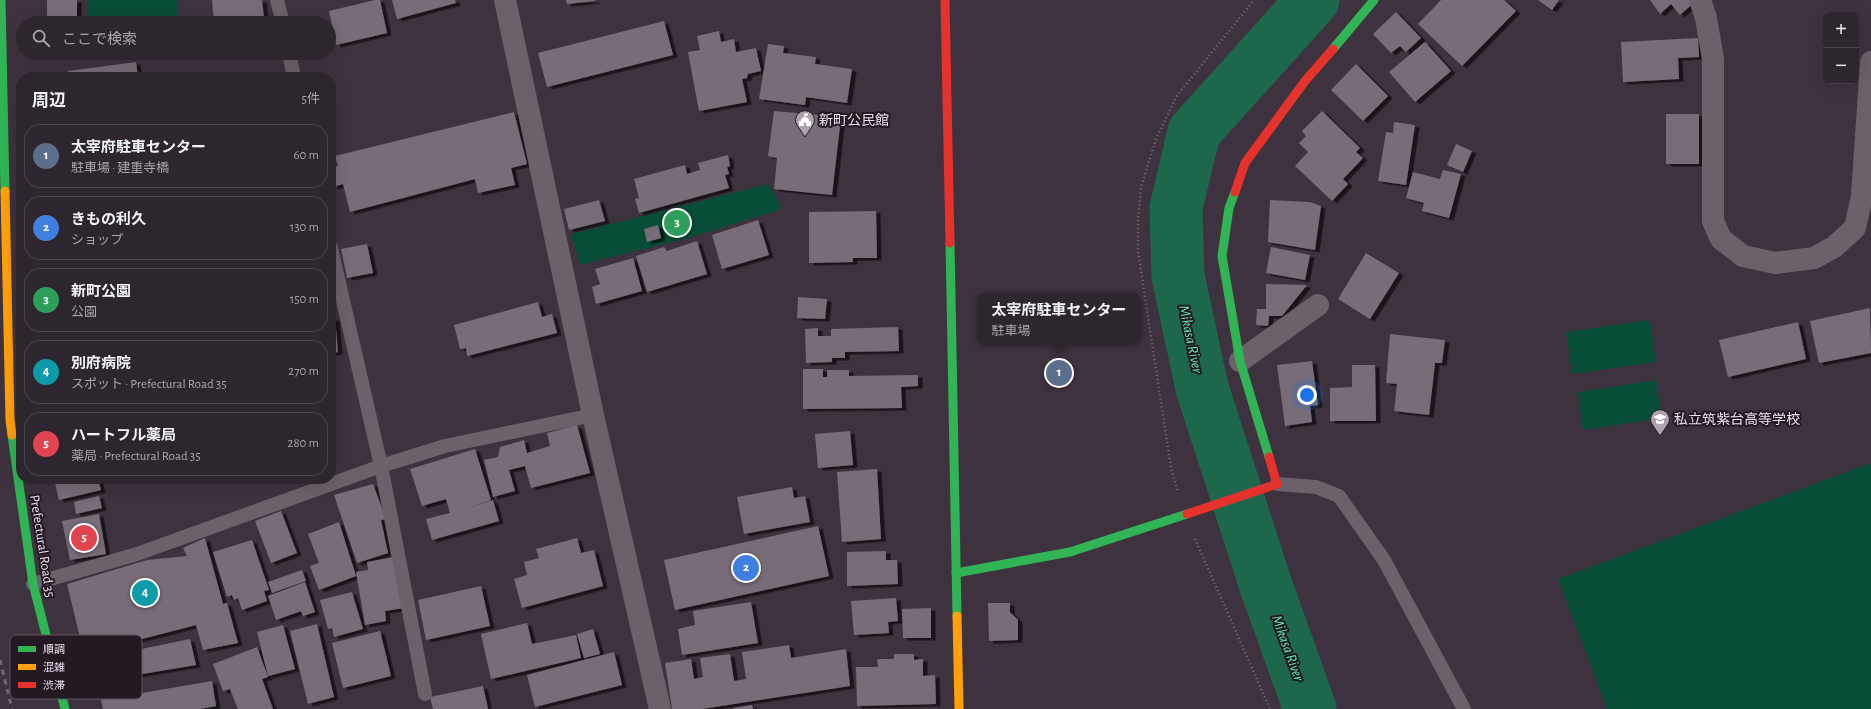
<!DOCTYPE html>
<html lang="ja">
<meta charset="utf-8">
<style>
body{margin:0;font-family:"Alegreya Sans","Noto Sans JP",sans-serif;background:#362e36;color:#f1f3f6}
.controls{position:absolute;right:12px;top:12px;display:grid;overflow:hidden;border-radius:8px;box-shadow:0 4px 16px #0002}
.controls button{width:36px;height:36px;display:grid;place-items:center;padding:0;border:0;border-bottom:1px solid #49434a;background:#2e262e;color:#f1f3f6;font:20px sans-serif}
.you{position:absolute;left:1307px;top:395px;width:14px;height:14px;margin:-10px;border:3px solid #fff;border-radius:50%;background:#1a73e8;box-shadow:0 0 0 6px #1a73e833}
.badge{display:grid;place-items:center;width:26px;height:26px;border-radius:50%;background:#afa2ae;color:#fff;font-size:13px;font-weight:700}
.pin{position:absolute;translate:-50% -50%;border:2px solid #fff;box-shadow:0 1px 4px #0006}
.popup{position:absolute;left:977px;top:293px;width:164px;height:52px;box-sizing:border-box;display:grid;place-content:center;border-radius:8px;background:#2e262e;filter:drop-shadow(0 1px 3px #0005);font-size:13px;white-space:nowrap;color:#a7a5aa}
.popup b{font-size:15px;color:#f1f3f6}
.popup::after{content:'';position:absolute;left:50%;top:100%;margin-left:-8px;border:8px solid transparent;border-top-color:#2e262e}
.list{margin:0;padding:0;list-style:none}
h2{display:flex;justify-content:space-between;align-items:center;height:52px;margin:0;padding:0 16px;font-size:17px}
h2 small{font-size:13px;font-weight:400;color:#a7a5aa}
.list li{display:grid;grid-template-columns:26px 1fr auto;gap:12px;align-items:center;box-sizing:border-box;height:64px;margin:0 8px 8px;padding:0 8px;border:1px solid #49434a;border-radius:16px}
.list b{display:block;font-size:15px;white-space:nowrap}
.list p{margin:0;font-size:13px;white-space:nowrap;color:#a7a5aa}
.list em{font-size:13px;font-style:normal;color:#a7a5aa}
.icon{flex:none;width:22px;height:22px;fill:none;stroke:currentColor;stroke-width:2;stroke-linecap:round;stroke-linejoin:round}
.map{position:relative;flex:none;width:1871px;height:709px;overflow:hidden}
.search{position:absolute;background:#2e262e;box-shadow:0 4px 16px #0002;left:16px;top:16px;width:320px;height:44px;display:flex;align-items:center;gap:10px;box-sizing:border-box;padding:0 14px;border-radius:22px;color:#a7a5aa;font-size:15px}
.panel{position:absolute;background:#2e262e;box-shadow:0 4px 16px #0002;left:16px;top:72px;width:320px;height:412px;border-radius:16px}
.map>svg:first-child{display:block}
.green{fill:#084d37}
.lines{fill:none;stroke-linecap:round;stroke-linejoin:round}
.river{stroke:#1d684c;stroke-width:53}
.building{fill:#776c77;filter:url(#shadow)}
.path{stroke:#766e76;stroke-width:2.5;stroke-dasharray:1 3;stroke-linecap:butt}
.lane{stroke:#6b616a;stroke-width:14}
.street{stroke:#6b616a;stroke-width:22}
.fast{stroke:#30b455;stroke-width:9}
.slow{stroke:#ff9f0a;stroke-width:9}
.jam{stroke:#e5322d;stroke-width:9}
.rail{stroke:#716871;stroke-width:3;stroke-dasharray:5 5;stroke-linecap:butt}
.labels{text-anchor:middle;stroke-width:4;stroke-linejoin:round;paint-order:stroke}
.poi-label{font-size:14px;fill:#ecdeeb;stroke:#241923;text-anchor:start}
.street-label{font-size:14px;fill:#ecdeeb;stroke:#241923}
.water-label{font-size:15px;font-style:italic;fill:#5ee8ae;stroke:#241923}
.key{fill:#241923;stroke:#60545f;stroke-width:1}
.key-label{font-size:11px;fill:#ecdeeb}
</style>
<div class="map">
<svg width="1871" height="709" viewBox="0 0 1871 709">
<defs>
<filter id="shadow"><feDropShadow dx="4.5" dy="2.5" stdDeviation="0" flood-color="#0009"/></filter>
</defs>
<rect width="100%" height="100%" fill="#3e323e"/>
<g class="green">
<polygon points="87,0 178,0 178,15 168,23 87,23"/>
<polygon points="80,53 135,53 112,54 93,60"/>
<polygon points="768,184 782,208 776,211 688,238 580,265 571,234"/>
<polygon points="1650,320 1656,362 1572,374 1566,332"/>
<polygon points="1656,380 1662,418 1583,430 1578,392"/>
<polygon points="1871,463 1871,709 1607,709 1558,579"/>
</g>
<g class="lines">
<polyline class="river" points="1310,709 1266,586 1202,388 1178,276 1176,208 1194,132 1313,0"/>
</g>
<g class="building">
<rect x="47" y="0" width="30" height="23"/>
<polygon points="212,0 262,0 264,17 214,22"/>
<polygon points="375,0 380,0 387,33 336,45 329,11"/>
<polygon points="392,0 455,0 456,3 397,19"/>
<polygon points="566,0 595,0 595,1 567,4"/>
<polygon points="1441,0 1504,0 1516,11 1462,66 1418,24"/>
<polygon points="1538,0 1559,0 1552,10"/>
<polygon points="1650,0 1695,0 1696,1 1680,15 1671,4 1660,14"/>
<polygon points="1396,12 1421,38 1406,52 1400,46 1391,53 1373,34"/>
<polygon points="664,21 673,55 547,87 538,53"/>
<polygon points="719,31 721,42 734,39 736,52 756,48 761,71 748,74 747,78 742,79 747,102 699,111 688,52 700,50 697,36"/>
<polygon points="1698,38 1699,57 1678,58 1679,79 1623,82 1621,42"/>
<polygon points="1425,42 1451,71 1415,102 1389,72"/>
<polygon points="768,44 784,46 783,53 816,57 815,64 852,69 847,103 806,97 805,105 759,99"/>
<polygon points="136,62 138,77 69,77 68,71"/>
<polygon points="1356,64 1388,96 1363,121 1331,90"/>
<polygon points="213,72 213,77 172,77 172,76"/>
<polygon points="774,111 841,117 832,195 774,189 777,158 768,156"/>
<polygon points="1322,111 1360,148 1356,152 1363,158 1343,179 1348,184 1332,201 1295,166 1308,152 1299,143 1306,136 1302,131"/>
<polygon points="514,112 527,164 511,168 515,185 478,193 475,179 350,212 343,184 333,187 331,168 338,166 335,156"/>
<rect x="1666" y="114" width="33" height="50"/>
<polygon points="1394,122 1415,125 1406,185 1378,181 1386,132 1393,133"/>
<polygon points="1456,144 1472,151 1463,172 1447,165"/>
<polygon points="728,155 730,166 727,167 729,174 725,175 729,188 639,213 635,199 639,198 634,179 685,165 687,174 700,170 698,163"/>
<polygon points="1443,170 1461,174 1449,218 1422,211 1424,203 1406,198 1413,172 1440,179"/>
<polygon points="599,200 605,221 569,230 564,209"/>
<polygon points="1270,200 1310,202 1321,206 1315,250 1268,242"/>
<polygon points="876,211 877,258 853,258 853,262 809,263 809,212"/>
<polygon points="758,220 769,255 722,269 712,235"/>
<polygon points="658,225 661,238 647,242 644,229"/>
<polygon points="697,241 707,274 647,292 636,256 664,247 667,251"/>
<polygon points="367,244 373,273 347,278 341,249"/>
<polygon points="1271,247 1310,255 1305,280 1266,273"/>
<polygon points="1366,253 1399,273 1370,319 1338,299"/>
<polygon points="633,258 642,291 596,304 592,287 600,284 595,269"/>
<polygon points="1266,284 1307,285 1282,316 1269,316 1268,326 1256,325 1257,309 1266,309"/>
<polygon points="331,286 334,295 331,296"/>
<polygon points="798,297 827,299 825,319 797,318"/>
<polygon points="538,302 542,317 552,314 557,333 467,356 466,348 460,349 454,325"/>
<polygon points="1870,308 1871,353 1819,363 1810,321"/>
<polygon points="331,318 335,318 338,352 331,353"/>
<polygon points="1798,322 1806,359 1728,377 1719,340"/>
<polygon points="898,327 899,351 845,352 845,358 832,358 832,362 806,363 805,329 818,328 818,336 831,336 831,329"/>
<polygon points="1390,334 1445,340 1442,363 1435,363 1429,415 1394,411 1397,384 1386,383"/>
<polygon points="1312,361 1318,405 1310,406 1312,422 1285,426 1277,365"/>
<polygon points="1352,365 1375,365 1376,421 1330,421 1330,388 1352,387"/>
<polygon points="803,369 823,369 823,377 827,377 827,370 849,370 849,376 918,375 918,386 901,387 902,408 803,409"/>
<polygon points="577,425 590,473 531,488 525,466 509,470 515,491 493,497 484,460 498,457 500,447 524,440 527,453 550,446 547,433"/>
<polygon points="850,431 853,465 818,468 815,434"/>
<polygon points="475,449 491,500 468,508 493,500 499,521 432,540 426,519 450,513 446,499 422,506 410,469"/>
<polygon points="877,469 881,539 842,542 837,472"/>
<polygon points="54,479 98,479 101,490 59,500"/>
<polygon points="373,484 386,519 381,520 388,553 357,563 334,495"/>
<polygon points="792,487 794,498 805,496 810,522 744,534 737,497"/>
<polygon points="99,496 102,508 76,514 74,502"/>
<polygon points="281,511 297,553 271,563 255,521"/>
<polygon points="99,514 106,554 70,560 62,521"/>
<polygon points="339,522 356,576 319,590 310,566 319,563 308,534"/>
<polygon points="818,526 829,576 675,610 664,560"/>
<polygon points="205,538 223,604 227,603 238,643 203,650 196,625 84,654 67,584 147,560 187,556 183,548"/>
<polygon points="577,538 581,553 594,550 603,586 522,608 514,579 527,575 524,562 539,558 536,549"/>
<polygon points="252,540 269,590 264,591 267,601 242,610 238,598 234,600 232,595 227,597 213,552"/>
<polygon points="886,551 886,560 897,560 898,584 847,586 847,552"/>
<polygon points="394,557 404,608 385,611 386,621 365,625 356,572 368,570 367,562"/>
<polygon points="302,570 306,581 272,593 268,582"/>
<polygon points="305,582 315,612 303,616 301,611 276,620 268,596"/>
<polygon points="481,586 490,626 426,640 418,600"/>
<polygon points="352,592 363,629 334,637 332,628 328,629 320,600"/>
<polygon points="896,598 898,621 888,622 889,633 854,635 851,601"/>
<polygon points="751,602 758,643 682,655 678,629 695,625 693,611"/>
<polygon points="988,603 1010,603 1010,612 1018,620 1018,640 989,641"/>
<polygon points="931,608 931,638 903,638 902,609"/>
<polygon points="527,623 532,644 576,635 581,658 491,679 481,634"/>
<polygon points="317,624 334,697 308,704 290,631"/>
<polygon points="283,625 295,669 268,676 257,632"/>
<polygon points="593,629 600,654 584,658 577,634"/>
<polygon points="380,631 391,676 343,688 332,643"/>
<polygon points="190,639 196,665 94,682 88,660"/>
<polygon points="789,645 791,658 846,649 850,686 702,709 672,709 665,663 691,659 694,679 703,677 700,658 730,654 734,681 746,679 742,652"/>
<polygon points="257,647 268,677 262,679 273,709 238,709 230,689 223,691 213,664"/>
<polygon points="614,652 622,685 535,707 527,675"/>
<polygon points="894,654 914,654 914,660 923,659 923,676 935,675 936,704 857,706 856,667 878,667 877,659 894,659"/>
<polygon points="212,681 216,706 200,709 103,709 101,700"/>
<polygon points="483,686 488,709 433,709 430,697"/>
<polygon points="752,705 753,709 733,709 733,708"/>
</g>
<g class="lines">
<g class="path">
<polyline points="1177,490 1171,468 1138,251 1138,220 1141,187 1156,139 1176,97 1254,0"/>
<polyline points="1195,539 1270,709"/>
</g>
<g class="lane">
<polyline points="277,0 283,23"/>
<polyline points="289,53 294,77"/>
<polyline points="331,248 381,466 425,694"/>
<polyline points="1277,484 1316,487 1339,496 1384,560 1464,709"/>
<polyline points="33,584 137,554 381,466 445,446 593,415"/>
</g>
<g class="street">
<polyline points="505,0 593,415 660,709"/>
<polyline points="1700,0 1706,18 1713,59 1713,221 1721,239 1743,256 1775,263 1814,258 1834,247 1855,228 1862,196 1871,62"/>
<polyline points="1240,361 1318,305"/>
</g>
<g class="fast">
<polyline points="1,0 5,191"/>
<polyline points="1333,49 1374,0"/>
<polyline points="1235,192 1229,208 1222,256 1240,361 1269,457"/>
<polyline points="950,243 957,616"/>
<polyline points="12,435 33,584 65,709"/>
<polyline points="956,573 1070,552 1187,514"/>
</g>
<g class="slow">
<polyline points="5,191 10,420 12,435"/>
<polyline points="957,616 959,709"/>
</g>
<g class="jam">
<polyline points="945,0 950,243"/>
<polyline points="1235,192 1245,163 1305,81 1333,49"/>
<polyline points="1187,514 1277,484 1269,457"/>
</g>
<polyline class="rail" points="0,660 12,709"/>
</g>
<defs>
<symbol id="civic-pin" viewBox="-11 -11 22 30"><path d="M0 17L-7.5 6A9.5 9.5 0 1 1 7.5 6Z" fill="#afa2ae" stroke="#241923"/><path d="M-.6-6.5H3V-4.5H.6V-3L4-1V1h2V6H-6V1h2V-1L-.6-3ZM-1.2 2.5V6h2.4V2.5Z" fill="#fff"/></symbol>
<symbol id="school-pin" viewBox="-11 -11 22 30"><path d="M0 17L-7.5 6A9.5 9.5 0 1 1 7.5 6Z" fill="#afa2ae" stroke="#241923"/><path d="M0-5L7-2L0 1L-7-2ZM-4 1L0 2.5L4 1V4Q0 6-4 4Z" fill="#fff"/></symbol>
</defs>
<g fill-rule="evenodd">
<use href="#civic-pin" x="794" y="109" width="22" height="30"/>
<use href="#school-pin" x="1649" y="408" width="22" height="30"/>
</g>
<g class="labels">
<g class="poi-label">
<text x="819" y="125">新町公民館</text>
<text x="1674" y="424">私立筑紫台高等学校</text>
</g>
<g class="street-label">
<text transform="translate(43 546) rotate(81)" y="5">Prefectural Road 35</text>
</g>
<g class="water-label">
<text transform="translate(1191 339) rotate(78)" y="5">Mikasa River</text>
<text transform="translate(1288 648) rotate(70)" y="5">Mikasa River</text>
</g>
</g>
<rect x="10" y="635" width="132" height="64" rx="6" class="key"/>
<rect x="18" y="646" width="18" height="6" fill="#30b455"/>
<rect x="18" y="664" width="18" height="6" fill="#ff9f0a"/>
<rect x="18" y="682" width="18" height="6" fill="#e5322d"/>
<g class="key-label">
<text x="43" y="653">順調</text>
<text x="43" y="671">混雑</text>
<text x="43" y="689">渋滞</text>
</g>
</svg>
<div class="controls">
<button>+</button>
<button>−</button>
</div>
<div class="you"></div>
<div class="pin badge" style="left:1059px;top:373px;background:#5c6f8a">1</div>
<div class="popup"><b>太宰府駐車センター</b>駐車場</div>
<div class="pin badge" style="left:746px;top:568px;background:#3f7fe0">2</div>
<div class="pin badge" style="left:677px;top:223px;background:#2e9e5b">3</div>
<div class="pin badge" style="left:145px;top:593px;background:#0f9aa8">4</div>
<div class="pin badge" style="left:84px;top:538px;background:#e0444e">5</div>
<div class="search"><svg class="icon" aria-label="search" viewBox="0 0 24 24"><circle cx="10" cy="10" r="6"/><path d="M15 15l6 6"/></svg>ここで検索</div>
<section class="panel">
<h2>周辺<small>5件</small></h2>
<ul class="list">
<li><span class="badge" style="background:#5c6f8a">1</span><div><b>太宰府駐車センター</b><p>駐車場 · 建重寺橋</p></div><em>60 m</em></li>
<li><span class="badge" style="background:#3f7fe0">2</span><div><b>きもの利久</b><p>ショップ</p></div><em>130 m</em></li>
<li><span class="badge" style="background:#2e9e5b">3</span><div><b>新町公園</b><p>公園</p></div><em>150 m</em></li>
<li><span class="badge" style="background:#0f9aa8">4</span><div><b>別府病院</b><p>スポット · Prefectural Road 35</p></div><em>270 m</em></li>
<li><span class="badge" style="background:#e0444e">5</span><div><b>ハートフル薬局</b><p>薬局 · Prefectural Road 35</p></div><em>280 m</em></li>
</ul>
</section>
</div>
